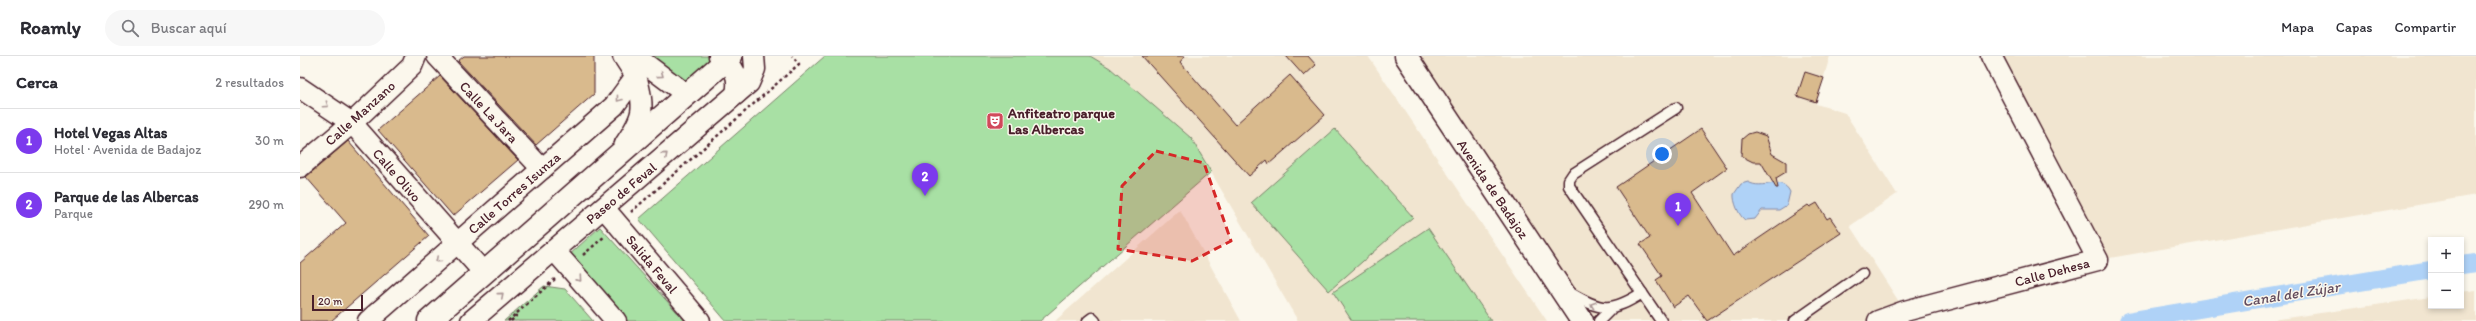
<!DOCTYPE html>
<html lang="es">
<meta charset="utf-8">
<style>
body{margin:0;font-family:Itim,sans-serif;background:#f7f7f7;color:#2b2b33}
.controls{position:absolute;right:12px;bottom:12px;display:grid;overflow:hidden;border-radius:0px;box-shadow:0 2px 6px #0003}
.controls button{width:36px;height:36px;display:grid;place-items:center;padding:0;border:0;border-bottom:1px solid #e1e1e2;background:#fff;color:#2b2b33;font:20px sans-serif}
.scale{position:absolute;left:12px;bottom:10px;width:51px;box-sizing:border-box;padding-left:4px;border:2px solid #4a1f2b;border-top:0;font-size:11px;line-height:14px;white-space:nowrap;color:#4a1f2b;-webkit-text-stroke:3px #fbf7ec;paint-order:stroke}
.you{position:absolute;left:1362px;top:98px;width:14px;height:14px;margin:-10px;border:3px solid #fff;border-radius:50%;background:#1a73e8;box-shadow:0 0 0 6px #1a73e833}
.badge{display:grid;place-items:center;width:26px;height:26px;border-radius:50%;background:#7c3aed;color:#fff;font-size:13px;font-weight:700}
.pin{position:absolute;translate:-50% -33px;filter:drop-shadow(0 1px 2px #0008)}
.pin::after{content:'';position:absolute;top:21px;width:14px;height:12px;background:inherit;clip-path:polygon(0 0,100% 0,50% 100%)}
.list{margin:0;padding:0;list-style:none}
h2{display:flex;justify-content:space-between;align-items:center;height:52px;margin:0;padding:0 16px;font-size:17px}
h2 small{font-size:13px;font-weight:400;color:#7c7c81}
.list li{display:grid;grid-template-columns:26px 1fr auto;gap:12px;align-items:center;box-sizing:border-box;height:64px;padding:0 16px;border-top:1px solid #e1e1e2}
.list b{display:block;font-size:15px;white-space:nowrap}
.list p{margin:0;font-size:13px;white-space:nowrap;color:#7c7c81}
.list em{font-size:13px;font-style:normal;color:#7c7c81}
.icon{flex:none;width:22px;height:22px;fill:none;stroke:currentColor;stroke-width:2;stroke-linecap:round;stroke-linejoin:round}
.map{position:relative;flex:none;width:2176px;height:265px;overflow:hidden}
header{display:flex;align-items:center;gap:24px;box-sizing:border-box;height:56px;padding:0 20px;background:#fff;border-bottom:1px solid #e1e1e2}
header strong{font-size:19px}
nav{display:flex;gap:22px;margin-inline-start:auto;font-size:14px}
.search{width:280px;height:36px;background:#f7f7f7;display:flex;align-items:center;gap:10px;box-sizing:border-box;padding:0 14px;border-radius:22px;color:#7c7c81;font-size:15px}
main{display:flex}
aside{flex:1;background:#fff}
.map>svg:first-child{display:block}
.built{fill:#f1e5d0}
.green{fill:#a8e0a4;stroke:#798068}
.water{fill:#afd2f7;stroke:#878aa5}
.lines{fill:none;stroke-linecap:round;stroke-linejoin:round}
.canal{stroke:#afd2f7;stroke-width:18}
.building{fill:#d9ba8d;stroke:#4a1f2b}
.lane-casing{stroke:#4a1f2b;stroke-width:13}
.street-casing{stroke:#4a1f2b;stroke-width:23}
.secondary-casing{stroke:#4a1f2b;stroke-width:25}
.path{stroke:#4a1f2b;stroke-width:2.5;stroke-dasharray:3 3;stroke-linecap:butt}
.lane{stroke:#fbf7ec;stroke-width:10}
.street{stroke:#fbf7ec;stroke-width:20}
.secondary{stroke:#fbf7ec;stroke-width:22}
.oneway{stroke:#ab9695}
.marked{fill:#d62828;fill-opacity:0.2;stroke:#d62828;stroke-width:3;stroke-dasharray:8 5;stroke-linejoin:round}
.labels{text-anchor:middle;stroke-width:3;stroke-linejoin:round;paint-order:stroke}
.street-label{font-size:14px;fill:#4a1f2b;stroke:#fbf7ec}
.poi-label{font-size:14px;font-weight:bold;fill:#4a1f2b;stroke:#fbf7ec;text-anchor:start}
.water-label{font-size:15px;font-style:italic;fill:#634c5e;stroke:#fbf7ec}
</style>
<header>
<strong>Roamly</strong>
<div class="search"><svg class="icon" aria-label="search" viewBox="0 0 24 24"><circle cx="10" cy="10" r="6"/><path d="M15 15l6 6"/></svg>Buscar aquí</div>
<nav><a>Mapa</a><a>Capas</a><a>Compartir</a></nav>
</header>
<main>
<aside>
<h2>Cerca<small>2 resultados</small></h2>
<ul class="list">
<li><span class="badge">1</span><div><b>Hotel Vegas Altas</b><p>Hotel · Avenida de Badajoz</p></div><em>30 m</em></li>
<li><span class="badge">2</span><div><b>Parque de las Albercas</b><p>Parque</p></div><em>290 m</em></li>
</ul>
</aside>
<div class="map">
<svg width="2176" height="265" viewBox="0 0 2176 265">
<rect width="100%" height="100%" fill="#fbf7ec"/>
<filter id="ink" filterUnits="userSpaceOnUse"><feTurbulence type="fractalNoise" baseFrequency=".025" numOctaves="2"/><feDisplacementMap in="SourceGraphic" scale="8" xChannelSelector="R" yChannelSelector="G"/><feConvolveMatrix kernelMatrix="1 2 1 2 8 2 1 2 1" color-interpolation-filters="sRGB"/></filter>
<g filter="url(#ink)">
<g class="built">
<polygon points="790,0 1068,0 1247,265 998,265 891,82 810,12"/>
<polygon points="1106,0 1530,0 1516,48 1545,57 1597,138 1550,170 1605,255 1578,265 1282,265"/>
<polygon points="1691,0 2176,0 2176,139 1798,204"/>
<polygon points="880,154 941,265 755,265"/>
<polygon points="2176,234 2176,265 1965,265 2131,241 2131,250 2161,250 2161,236"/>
</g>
<g class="green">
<polygon points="344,0 408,0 410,4 387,27"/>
<polygon points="525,0 790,0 810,12 891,82 911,116 740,265 426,265 339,163"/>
<polygon points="1035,73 1113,161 1029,235 951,147"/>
<polygon points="300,171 385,265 324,265 267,201"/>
<polygon points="1128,172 1191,265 1052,265 1033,236"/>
<polygon points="244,230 265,233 293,265 204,265"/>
</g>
<path class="water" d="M1448 126C1463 135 1481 118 1490 136L1487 149 1479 154H1462L1455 163 1445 164C1439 160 1433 145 1434 138L1441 128Z"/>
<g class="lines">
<g class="canal">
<polyline points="2161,209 2176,207"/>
<polyline points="1828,265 2131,214"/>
</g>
</g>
<g class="building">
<polygon points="164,0 294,0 294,38 236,89 158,5"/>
<polygon points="842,0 885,0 880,6 935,69 990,19 1025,59 969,108 967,104 949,120"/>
<polygon points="986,0 1008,0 1016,9 1004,20"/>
<polygon points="1505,16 1524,22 1516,46 1497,40"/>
<polygon points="140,20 218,104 153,160 78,74"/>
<polygon points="1401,73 1427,112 1392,137 1433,200 1508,149 1510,151 1517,147 1527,163 1530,161 1541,177 1407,265 1389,240 1373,251 1356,224 1362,220 1340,188 1350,182 1316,131"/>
<polygon points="1455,76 1466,80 1472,98 1486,106 1486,116 1476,122 1478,132 1476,132 1461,106 1453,106 1441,100 1442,83 1448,78"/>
<polygon points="48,85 129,180 31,265 0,265 0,207 46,167 6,121"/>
</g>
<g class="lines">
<defs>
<g id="lane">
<path d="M1269 236C1301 255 1311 257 1342 237"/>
<polyline points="788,265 792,262 795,265"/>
<polyline points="1299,265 1311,253"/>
<polyline points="1361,265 1269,130 1269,124 1273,118 1376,52"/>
<polyline points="1495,265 1562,218"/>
</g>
<g id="street">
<polyline points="137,0 242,113"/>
<polyline points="335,0 387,39"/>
<path d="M419 0C434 10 440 20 436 38"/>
<polyline points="0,32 52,67 184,217"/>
<path d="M325 88C343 61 346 53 336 20"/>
<polyline points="0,111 52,67 112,10 116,0"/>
<polyline points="304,152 400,265"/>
<polyline points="254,194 316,265"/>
<polyline points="68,265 314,50 336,20 323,0"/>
<polyline points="171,265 449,27 455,13 454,0"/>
<polyline points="1578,265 1605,255 1798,204 1691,0"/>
</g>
<g id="secondary">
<polyline points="1106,0 1282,265"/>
<polyline points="129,265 431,0"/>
</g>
</defs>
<use href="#lane" class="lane-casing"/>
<use href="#street" class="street-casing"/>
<use href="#secondary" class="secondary-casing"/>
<g class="path">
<polyline points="331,156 499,8 492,0"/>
<polyline points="283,199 305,180"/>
<polyline points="208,265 255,223"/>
<polyline points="211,265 219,257"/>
</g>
<use href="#lane" class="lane"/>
<use href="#street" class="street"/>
<use href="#secondary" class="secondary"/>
</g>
<defs><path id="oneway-chevron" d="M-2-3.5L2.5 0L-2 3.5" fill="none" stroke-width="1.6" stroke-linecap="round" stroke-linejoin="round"/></defs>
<g class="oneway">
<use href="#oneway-chevron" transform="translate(361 19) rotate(37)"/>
<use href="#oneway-chevron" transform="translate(319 43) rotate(128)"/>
<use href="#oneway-chevron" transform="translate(26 49) rotate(34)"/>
<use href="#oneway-chevron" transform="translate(365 99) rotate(-41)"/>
<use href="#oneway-chevron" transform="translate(138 204) rotate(139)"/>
<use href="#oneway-chevron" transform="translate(279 223) rotate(48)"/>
<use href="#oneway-chevron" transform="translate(201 239) rotate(-41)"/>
<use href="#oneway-chevron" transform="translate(1293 249) rotate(-161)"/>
</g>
</g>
<path class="marked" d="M856 95 904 107 931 185 892 205 818 193 822 130Z"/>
<defs>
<symbol id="theatre-square" viewBox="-11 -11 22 22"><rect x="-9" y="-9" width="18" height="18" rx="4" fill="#d1495b" stroke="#fbf7ec"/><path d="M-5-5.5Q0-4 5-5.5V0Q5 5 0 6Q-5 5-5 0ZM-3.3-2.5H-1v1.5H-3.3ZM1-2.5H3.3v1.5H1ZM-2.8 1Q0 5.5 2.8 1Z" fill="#fff"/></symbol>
</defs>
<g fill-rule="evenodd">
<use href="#theatre-square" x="685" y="55" width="20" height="20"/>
</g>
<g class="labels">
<g class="street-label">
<text transform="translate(189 56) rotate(47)" y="5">Calle La Jara</text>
<text transform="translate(60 57) rotate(-42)" y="5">Calle Manzano</text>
<text transform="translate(97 119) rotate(49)" y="5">Calle Olivo</text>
<text transform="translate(1193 133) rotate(56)" y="5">Avenida de Badajoz</text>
<text transform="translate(214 137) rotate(-41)" y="5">Calle Torres Isunza</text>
<text transform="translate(321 137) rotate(-40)" y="5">Paseo de Feval</text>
<text transform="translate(352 208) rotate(50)" y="5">Salida Feval</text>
<text transform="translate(1752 216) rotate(-15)" y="5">Calle Dehesa</text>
</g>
<g class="poi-label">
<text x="708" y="62">Anfiteatro parque<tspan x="708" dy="16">Las Albercas</tspan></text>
</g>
<g class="water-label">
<text transform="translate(1991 238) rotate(-9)" y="5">Canal del Zújar</text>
</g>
</g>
</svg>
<div class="controls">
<button>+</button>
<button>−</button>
</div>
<div class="scale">20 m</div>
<div class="you"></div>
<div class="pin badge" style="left:1378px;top:170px">1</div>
<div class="pin badge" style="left:625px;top:140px">2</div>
</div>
</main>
